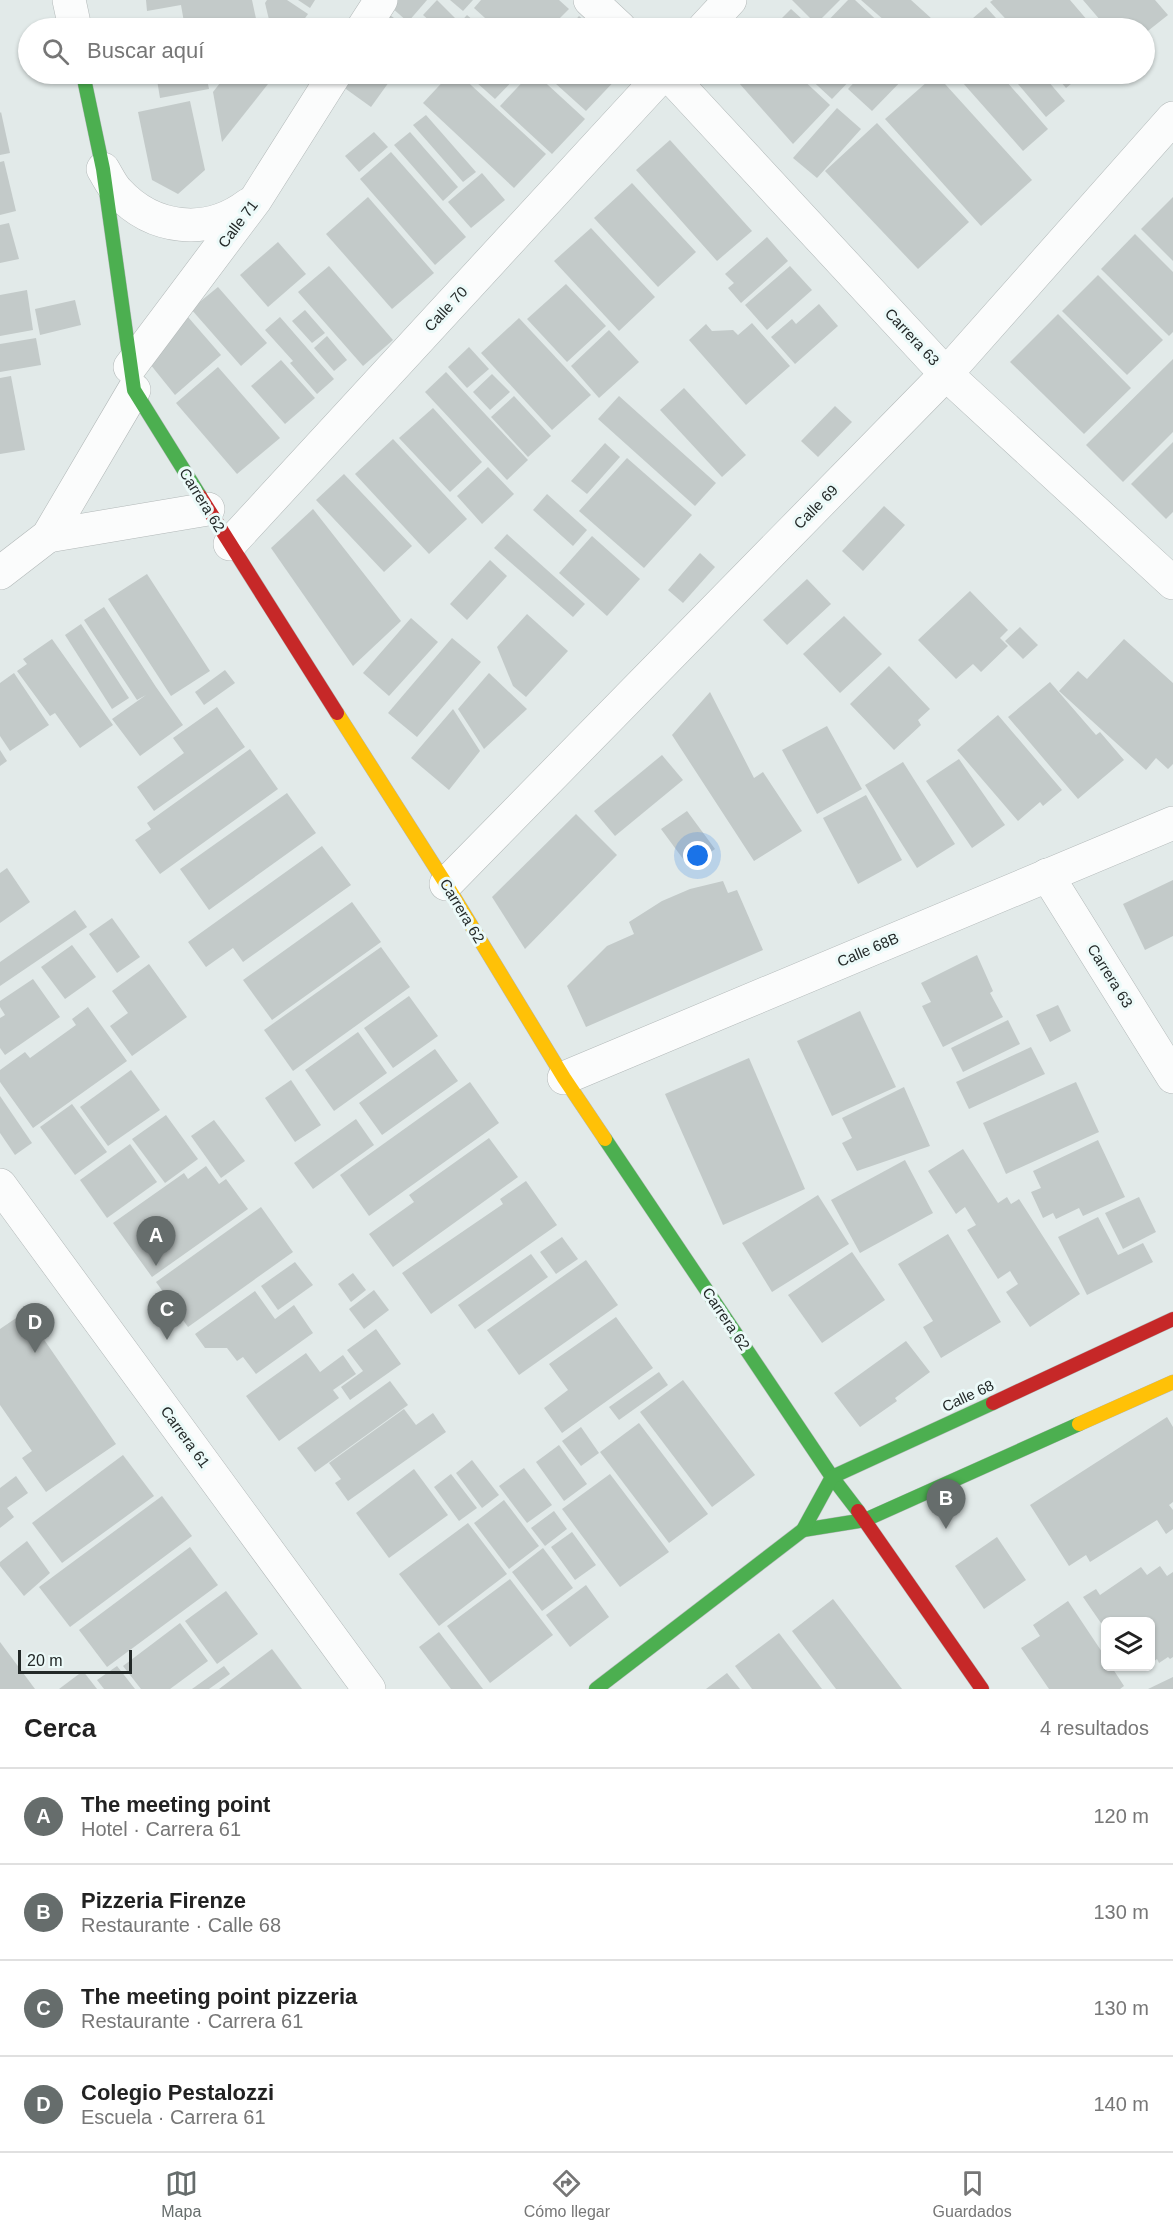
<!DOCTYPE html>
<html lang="es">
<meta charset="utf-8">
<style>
body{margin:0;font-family:Arial,sans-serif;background:#f2f2f2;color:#222}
.controls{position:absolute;right:18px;bottom:18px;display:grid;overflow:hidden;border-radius:9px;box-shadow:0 2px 4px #0004}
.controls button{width:54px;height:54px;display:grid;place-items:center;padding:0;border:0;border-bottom:2px solid #e0e0e0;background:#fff;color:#222;font:30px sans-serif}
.scale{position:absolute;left:18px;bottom:15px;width:114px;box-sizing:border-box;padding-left:6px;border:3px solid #232928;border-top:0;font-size:16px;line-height:21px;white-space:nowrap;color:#232928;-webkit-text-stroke:4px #ecfaf9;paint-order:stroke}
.you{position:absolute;left:698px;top:856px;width:21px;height:21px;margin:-15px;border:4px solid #fff;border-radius:50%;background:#1a73e8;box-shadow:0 0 0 9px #1a73e833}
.badge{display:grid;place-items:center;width:39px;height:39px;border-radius:50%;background:#666d6c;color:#fff;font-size:20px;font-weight:700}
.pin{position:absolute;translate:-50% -50px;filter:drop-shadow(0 2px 3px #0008)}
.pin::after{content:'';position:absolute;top:32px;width:21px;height:18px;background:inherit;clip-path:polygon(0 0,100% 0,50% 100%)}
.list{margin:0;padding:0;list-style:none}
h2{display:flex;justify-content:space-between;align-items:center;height:78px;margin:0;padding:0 24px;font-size:26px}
h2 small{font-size:20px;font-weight:400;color:#767676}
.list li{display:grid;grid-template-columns:39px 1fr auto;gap:18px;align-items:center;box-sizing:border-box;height:96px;padding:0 24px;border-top:2px solid #e0e0e0}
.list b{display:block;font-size:22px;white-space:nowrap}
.list p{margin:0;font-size:20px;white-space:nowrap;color:#767676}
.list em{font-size:20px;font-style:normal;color:#767676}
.icon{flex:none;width:33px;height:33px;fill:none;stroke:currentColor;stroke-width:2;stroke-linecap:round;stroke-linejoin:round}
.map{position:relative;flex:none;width:1173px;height:1689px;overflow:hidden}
.search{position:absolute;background:#fff;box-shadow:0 2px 4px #0004;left:18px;right:18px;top:18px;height:66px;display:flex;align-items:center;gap:15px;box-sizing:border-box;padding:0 21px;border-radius:33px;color:#767676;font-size:22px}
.sheet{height:462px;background:#fff}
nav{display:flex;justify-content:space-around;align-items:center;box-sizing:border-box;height:84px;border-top:2px solid #e0e0e0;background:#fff;font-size:16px;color:#767676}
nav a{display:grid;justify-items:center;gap:3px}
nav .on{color:#666d6c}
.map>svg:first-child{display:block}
.building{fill:#c3cac9}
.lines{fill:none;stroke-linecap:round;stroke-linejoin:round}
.street-casing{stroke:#b2b8b8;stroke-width:34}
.fast-casing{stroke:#b2b8b8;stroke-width:15}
.slow-casing{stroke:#b2b8b8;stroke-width:15}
.jam-casing{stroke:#b2b8b8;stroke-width:15}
.street{stroke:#fbfcfc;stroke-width:33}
.fast{stroke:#4caf50;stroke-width:14}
.slow{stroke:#ffc107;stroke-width:14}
.jam{stroke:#c62828;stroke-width:14}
.labels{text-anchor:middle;stroke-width:6;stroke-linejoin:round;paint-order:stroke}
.street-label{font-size:15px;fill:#232928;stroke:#ecfaf9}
</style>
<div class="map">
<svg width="1173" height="1689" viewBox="0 0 1173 1689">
<rect width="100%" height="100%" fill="#e2eae9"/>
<g class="building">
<polygon points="146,0 252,0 258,28 185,28 181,5 147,11"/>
<polygon points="267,0 287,0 308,14 298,28 271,28 265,3"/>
<polygon points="298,0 315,0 310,8"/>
<polygon points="396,0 427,0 408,22 391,7"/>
<polygon points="437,0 456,19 447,28 438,28 423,15"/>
<polygon points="450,0 473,0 463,11"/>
<polygon points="481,0 559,0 569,9 550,28 496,28 474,8"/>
<polygon points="792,0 840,0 816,24"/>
<polygon points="848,0 855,0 885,28 821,28"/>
<polygon points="861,0 911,0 932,19 923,28 893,28"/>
<polygon points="993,0 1070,0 1094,28 1014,28 990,2"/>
<polygon points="1083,0 1155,0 1168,15 1144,34 1144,28 1107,28"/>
<polygon points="986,7 1005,28 971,28 966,24"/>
<polygon points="791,9 812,28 772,28"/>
<polygon points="387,13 408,28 376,28"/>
<polygon points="467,15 482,28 455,28"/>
<polygon points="579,16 593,28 568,28"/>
<polygon points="195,74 206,74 209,89 160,98 157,80"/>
<polygon points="227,74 258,74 268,84 222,142 213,92"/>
<polygon points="347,74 377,74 389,82 371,107 339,84"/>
<polygon points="450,74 459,74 546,154 514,188 423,103"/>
<polygon points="467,74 519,74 495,99"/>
<polygon points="530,74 536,74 585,119 552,154 500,106"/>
<polygon points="545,74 621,74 586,111"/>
<polygon points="731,74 797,74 830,105 793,144"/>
<polygon points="805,74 856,74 832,99"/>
<polygon points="862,74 908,74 872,111 848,89"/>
<polygon points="936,74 1032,180 981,226 885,119"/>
<polygon points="955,74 1000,74 1048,129 1023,151"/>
<polygon points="1031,74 1042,74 1065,101 1046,117 1018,84"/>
<polygon points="1054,74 1083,74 1066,88"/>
<polygon points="190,101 205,170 178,194 152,180 138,112"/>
<polygon points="837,108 861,129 817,178 793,158"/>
<polygon points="1,112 10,153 0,155 0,113"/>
<polygon points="426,115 476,172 463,182 413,125"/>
<polygon points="877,123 969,222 918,269 825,171"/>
<polygon points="374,132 388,147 359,172 345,156"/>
<polygon points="410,132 458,187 443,201 394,145"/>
<polygon points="670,140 752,231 717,261 636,170"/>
<polygon points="391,152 466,237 435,265 360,179"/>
<polygon points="4,161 16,211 0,215 0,162"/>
<polygon points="482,173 505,200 471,228 448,202"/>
<polygon points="632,183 696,252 658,287 594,218"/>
<polygon points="368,197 434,273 392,309 326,234"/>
<polygon points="1173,197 1173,261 1141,229"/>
<polygon points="9,223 19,259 0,263 0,225"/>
<polygon points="591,228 655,297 619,331 554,261"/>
<polygon points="1135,234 1173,272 1173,332 1169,336 1101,269"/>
<polygon points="767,237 788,261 741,303 728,288 734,283 725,274"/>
<polygon points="278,242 306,274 268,307 240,275"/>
<polygon points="329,266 393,340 363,366 298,292"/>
<polygon points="790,266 812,290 767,330 745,305"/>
<polygon points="1098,275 1163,340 1127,375 1062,311"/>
<polygon points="566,284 606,326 567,362 527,319"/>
<polygon points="218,287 267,343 241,366 191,309"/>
<polygon points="27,290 33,330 0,336 0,295"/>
<polygon points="75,300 81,325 40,335 35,309"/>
<polygon points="819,304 838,326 795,364 771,337 792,319 796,324"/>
<polygon points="305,310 325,333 312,343 292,321"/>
<polygon points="1058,314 1131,388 1084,434 1010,362"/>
<polygon points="188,317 221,355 175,395 150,364"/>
<polygon points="280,317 334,379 317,394 290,363 293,361 265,330"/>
<polygon points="519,318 591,395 552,430 481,353"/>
<polygon points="752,323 790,366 746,405 689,340 706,324 712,331 733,330 738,335"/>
<polygon points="609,330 639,362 599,398 571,366"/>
<polygon points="327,336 347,360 334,371 314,348"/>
<polygon points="36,338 41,365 0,372 0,344"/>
<polygon points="469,347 489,369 467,388 448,367"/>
<polygon points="1173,359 1173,432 1123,482 1086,445"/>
<polygon points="281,360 315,398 285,424 251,386"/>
<polygon points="218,367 280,438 237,474 176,403"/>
<polygon points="446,372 528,460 507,480 425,392"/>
<polygon points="492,374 510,392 490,410 473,392"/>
<polygon points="11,376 25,450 0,454 0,378"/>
<polygon points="684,388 746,455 722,477 660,410"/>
<polygon points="514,396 551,436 528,457 491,417"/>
<polygon points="619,396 716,483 695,506 598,419"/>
<polygon points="835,406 852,422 818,457 801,441"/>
<polygon points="433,408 482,462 450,492 399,438"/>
<polygon points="393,439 467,519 429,554 355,474"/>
<polygon points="1173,442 1173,512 1166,519 1131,484"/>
<polygon points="605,443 620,457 587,494 571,481"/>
<polygon points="627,458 692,515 644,568 579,511"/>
<polygon points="488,467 514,494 482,524 457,496"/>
<polygon points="344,474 412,546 384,572 316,500"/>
<polygon points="547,494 587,530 573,546 533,510"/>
<polygon points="884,506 905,525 863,571 842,551"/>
<polygon points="313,509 401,621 353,666 271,548"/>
<polygon points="507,534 585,604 573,617 494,548"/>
<polygon points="592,536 640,579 607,616 559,573"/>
<polygon points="700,553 715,567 683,603 668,590"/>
<polygon points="490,560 507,576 467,620 450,604"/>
<polygon points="147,574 210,671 171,696 108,599"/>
<polygon points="807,579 831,604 787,645 763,620"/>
<polygon points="970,591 1008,630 1000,638 1008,646 981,672 973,664 956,679 918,640"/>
<polygon points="104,607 156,687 183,725 140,756 112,719 146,695 137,700 84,620"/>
<polygon points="527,614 568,651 526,697 513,686 497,647"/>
<polygon points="844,616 882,654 840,693 803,654"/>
<polygon points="411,618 438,642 389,696 363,673"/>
<polygon points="81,624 129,698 112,709 65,635"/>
<polygon points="1020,627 1038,645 1023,659 1005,641"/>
<polygon points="452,638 481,662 417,737 388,713"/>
<polygon points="52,639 113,725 80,748 55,713 50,716 17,671 27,664 23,659"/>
<polygon points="1124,639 1173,683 1173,764 1168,769 1156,758 1146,770 1059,691 1078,671 1087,679"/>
<polygon points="889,666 930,709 918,720 921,725 894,750 850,704"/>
<polygon points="225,670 235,683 204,705 195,692"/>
<polygon points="14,673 49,725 10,751 0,736 0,683"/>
<polygon points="489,673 527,709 484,749 458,709"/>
<polygon points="1050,682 1096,735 1100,732 1124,760 1078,799 1008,717"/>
<polygon points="710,692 754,778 763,772 802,831 754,861 672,735"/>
<polygon points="217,707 245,747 154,811 137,787 184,753 173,738"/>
<polygon points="453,709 480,751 449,790 411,758"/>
<polygon points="998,715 1062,790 1043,806 1040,802 1018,821 957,750"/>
<polygon points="827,726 862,789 817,814 782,750"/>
<polygon points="250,749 278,789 160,874 135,840 151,829 147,823"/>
<polygon points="0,750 7,761 0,766"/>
<polygon points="662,755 683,780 615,836 594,811"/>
<polygon points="959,759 1005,825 972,848 926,781"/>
<polygon points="903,762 955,844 917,868 865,785"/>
<polygon points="287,793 316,833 209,910 180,869"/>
<polygon points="866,795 902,860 858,884 823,818"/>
<polygon points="687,811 715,849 689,867 661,829"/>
<polygon points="576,814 617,855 525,949 492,897"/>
<polygon points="322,846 351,885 243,962 233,948 206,967 188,942"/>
<polygon points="7,868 30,902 0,923 0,873"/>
<polygon points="1173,880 1173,936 1145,950 1123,904"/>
<polygon points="723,881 728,893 737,890 763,950 586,1027 567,986 607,946 634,934 629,922 662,901 690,889"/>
<polygon points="352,902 381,942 272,1020 243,980"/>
<polygon points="75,910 87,927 0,986 0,962"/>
<polygon points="112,918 140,957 117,973 89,934"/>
<polygon points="72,945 96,977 65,999 41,967"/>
<polygon points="381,947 410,987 293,1071 264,1030"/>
<polygon points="977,955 993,991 990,993 1003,1017 943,1047 922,1006 931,1002 921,983"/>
<polygon points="149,964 187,1017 132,1056 110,1026 128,1013 112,991"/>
<polygon points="33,979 60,1017 5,1055 0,1048 0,1018 5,1015 0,1007 0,1001"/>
<polygon points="409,996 438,1036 393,1068 364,1028"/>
<polygon points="1058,1005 1071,1031 1050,1042 1036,1015"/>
<polygon points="88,1007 127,1061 33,1128 0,1082 0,1070 25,1052 30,1058 76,1025 72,1019"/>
<polygon points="860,1011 896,1087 832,1116 797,1041"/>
<polygon points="1008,1020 1020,1044 963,1072 951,1048"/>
<polygon points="358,1032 387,1073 334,1111 305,1070"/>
<polygon points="1031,1047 1045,1074 969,1109 956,1082"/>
<polygon points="435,1049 458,1081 382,1135 359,1103"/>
<polygon points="749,1058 805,1189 723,1225 665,1094"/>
<polygon points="131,1070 160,1110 108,1146 80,1107"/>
<polygon points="291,1080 321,1125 295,1142 265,1098"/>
<polygon points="470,1082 499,1123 369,1216 340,1175"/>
<polygon points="1076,1082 1099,1132 1006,1174 983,1123"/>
<polygon points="904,1087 930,1146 857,1171 842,1143 852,1138 842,1118"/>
<polygon points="0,1096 32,1143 15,1155 0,1133"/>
<polygon points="72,1104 107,1152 75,1175 40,1127"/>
<polygon points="166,1115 198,1159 165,1183 132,1139"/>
<polygon points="356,1119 374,1145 313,1189 294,1163"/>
<polygon points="214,1120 245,1161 221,1178 191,1136"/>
<polygon points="489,1138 518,1177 393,1267 369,1234 414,1202 409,1195"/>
<polygon points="1098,1140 1125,1197 1083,1216 1079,1208 1056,1219 1053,1213 1043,1218 1031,1192 1041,1188 1033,1171"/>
<polygon points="130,1144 157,1182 107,1218 80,1180"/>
<polygon points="963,1149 998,1203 1007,1197 1011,1204 1019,1199 1080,1294 1030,1327 1006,1292 1018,1284 1010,1271 998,1279 967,1230 976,1225 965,1207 956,1214 928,1171"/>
<polygon points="905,1160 933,1213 860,1253 831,1200"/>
<polygon points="206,1166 219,1184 226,1179 248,1209 152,1277 113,1223 184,1173 188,1179"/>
<polygon points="526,1181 557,1225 431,1314 402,1273 503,1204 500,1199"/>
<polygon points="818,1195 849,1244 772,1292 742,1243"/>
<polygon points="1139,1197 1156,1232 1123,1249 1105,1213"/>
<polygon points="261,1207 293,1252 188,1327 156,1282"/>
<polygon points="1098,1217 1118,1255 1143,1243 1153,1262 1087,1295 1058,1237"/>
<polygon points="948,1234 1001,1322 941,1358 923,1327 933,1321 898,1264"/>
<polygon points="562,1237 578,1259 556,1274 540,1252"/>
<polygon points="852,1252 885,1300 822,1343 788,1295"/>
<polygon points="531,1254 548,1277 475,1329 458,1305"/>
<polygon points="586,1260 618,1305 519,1375 487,1330"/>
<polygon points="295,1262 313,1285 278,1310 261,1286"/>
<polygon points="353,1273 366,1290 351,1302 338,1284"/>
<polygon points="374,1290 389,1310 364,1329 349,1309"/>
<polygon points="255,1291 275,1319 294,1305 313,1333 256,1374 243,1357 237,1361 227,1348 205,1348 195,1334"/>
<polygon points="25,1312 116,1444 46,1492 22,1458 32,1451 0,1405 0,1329"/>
<polygon points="616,1317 653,1368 562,1433 544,1408 568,1390 549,1364"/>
<polygon points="376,1329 401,1364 350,1400 341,1387 363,1371 347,1350"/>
<polygon points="906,1341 930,1372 895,1398 897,1401 860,1427 834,1393"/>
<polygon points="306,1353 320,1372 343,1355 356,1374 333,1390 339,1398 279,1441 246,1396"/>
<polygon points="659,1372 668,1385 619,1420 609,1407"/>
<polygon points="683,1380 755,1475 712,1507 640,1412"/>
<polygon points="390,1381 408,1405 315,1472 297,1448"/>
<polygon points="404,1409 416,1425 433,1413 446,1432 348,1501 335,1483 341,1479 329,1463"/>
<polygon points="1167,1417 1173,1427 1173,1502 1169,1505 1173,1510 1173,1529 1166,1534 1157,1520 1090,1562 1086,1555 1069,1566 1030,1505"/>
<polygon points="639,1423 708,1514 669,1543 600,1452"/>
<polygon points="581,1427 599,1453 581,1466 562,1441"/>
<polygon points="559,1445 587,1484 564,1501 536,1462"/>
<polygon points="123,1455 154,1496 62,1563 32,1523"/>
<polygon points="472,1460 499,1495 482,1508 456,1473"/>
<polygon points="524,1468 552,1505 527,1523 499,1486"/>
<polygon points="414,1469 448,1515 389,1558 356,1513"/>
<polygon points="451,1474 477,1508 459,1521 434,1487"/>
<polygon points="610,1474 669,1552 620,1587 562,1509"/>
<polygon points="16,1476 28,1493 7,1508 14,1517 0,1528 0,1488"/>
<polygon points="162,1496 192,1536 70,1627 39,1587"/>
<polygon points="504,1500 539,1546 509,1569 474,1523"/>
<polygon points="554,1511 567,1529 545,1546 531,1528"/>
<polygon points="468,1523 507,1574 439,1626 399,1574"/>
<polygon points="572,1532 596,1565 575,1580 551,1547"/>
<polygon points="997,1537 1026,1580 984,1609 955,1566"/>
<polygon points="27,1541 50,1573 24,1596 0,1566 0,1562"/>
<polygon points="190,1547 218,1585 107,1667 79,1630"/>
<polygon points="543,1548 573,1588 542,1611 512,1572"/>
<polygon points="1160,1566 1167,1576 1173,1572 1173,1657 1170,1659 1168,1657 1159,1663 1157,1659 1150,1664 1150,1622 1119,1622 1116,1618 1110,1622 1106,1622 1106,1625 1103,1626 1083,1597 1096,1589 1100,1595 1141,1567 1147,1575"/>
<polygon points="510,1579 553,1635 490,1683 447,1626"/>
<polygon points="586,1585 609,1617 570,1647 546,1615"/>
<polygon points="226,1591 258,1634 217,1664 185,1621"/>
<polygon points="833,1599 902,1689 836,1689 792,1631"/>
<polygon points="1068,1601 1106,1658 1106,1666 1111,1666 1124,1686 1120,1689 1049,1689 1021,1648 1040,1636 1033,1625"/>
<polygon points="180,1623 208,1661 170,1689 141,1689 123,1666"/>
<polygon points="439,1632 483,1689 451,1689 419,1647"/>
<polygon points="779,1633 822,1689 752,1689 735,1666"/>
<polygon points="0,1642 35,1689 0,1689"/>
<polygon points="272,1649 302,1689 219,1689"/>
<polygon points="117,1666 135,1689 104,1689 97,1680"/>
<polygon points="224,1666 230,1674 209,1689 192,1689"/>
<polygon points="83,1671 97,1689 59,1689"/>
<polygon points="727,1673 740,1689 706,1689"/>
<polygon points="1173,1677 1173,1689 1148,1689"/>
</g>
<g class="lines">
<defs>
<g id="street">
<polyline points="69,0 75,28"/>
<polyline points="590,0 620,28"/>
<polyline points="363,28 381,0"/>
<polyline points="704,28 730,0"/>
<polyline points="668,74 946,374 1173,583"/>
<path d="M103 169C108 177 112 186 118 192 153 230 207 236 248 205"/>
<polyline points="130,367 256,199 335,74"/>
<polyline points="48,536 208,509"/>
<polyline points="230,544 663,74"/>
<polyline points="0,573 48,536 134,390"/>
<polyline points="1047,875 1173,1077"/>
<polyline points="446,884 946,374 1173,118"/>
<polyline points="564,1078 1173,823"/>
<polyline points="0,1185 369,1689"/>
</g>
<g id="fast">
<polyline points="83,74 103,169 134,390 200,496"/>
<polyline points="605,1139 832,1477 858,1511"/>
<polyline points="803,1530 865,1520 1079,1424"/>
<polyline points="596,1689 803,1530 832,1477 993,1403"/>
</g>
<g id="slow">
<polyline points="337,713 446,884 564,1078 605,1139"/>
<polyline points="1079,1424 1173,1382"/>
</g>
<g id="jam">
<polyline points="200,496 337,713"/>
<polyline points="993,1403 1173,1319"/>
<polyline points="858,1511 982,1689"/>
</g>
</defs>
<use href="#street" class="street-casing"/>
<use href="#fast" class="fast-casing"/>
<use href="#slow" class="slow-casing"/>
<use href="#jam" class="jam-casing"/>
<use href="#street" class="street"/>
<use href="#fast" class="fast"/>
<use href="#slow" class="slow"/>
<use href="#jam" class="jam"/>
</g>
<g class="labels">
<g class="street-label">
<text transform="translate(238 224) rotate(-53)" y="5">Calle 71</text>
<text transform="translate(446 309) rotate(-47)" y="5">Calle 70</text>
<text transform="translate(912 337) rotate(47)" y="5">Carrera 63</text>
<text transform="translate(202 500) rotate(58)" y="5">Carrera 62</text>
<text transform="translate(816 507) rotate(-45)" y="5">Calle 69</text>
<text transform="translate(462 911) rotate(59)" y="5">Carrera 62</text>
<text transform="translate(868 950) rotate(-23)" y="5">Calle 68B</text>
<text transform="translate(1110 976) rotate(58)" y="5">Carrera 63</text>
<text transform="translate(726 1319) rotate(56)" y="5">Carrera 62</text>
<text transform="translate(968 1396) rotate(-25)" y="5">Calle 68</text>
<text transform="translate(185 1437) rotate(54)" y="5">Carrera 61</text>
</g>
</g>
</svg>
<div class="controls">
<button><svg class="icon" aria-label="layers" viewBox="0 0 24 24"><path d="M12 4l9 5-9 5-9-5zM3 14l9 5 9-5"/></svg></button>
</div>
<div class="scale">20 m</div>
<div class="you"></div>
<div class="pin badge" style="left:156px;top:1266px">A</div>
<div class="pin badge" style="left:946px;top:1529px">B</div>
<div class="pin badge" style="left:167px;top:1340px">C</div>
<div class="pin badge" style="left:35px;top:1353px">D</div>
<div class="search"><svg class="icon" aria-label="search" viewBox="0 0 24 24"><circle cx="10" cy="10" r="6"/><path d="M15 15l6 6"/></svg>Buscar aquí</div>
</div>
<section class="sheet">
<h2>Cerca<small>4 resultados</small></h2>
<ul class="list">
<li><span class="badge">A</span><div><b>The meeting point</b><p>Hotel · Carrera 61</p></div><em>120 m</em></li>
<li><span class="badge">B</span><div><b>Pizzeria Firenze</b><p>Restaurante · Calle 68</p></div><em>130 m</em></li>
<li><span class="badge">C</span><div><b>The meeting point pizzeria</b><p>Restaurante · Carrera 61</p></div><em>130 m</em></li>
<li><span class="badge">D</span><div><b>Colegio Pestalozzi</b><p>Escuela · Carrera 61</p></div><em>140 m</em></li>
</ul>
</section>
<nav>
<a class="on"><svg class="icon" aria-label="map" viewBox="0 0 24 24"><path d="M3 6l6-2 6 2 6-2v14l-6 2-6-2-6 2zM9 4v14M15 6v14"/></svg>Mapa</a>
<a><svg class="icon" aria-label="directions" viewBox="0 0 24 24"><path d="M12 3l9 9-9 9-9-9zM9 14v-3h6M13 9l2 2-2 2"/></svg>Cómo llegar</a>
<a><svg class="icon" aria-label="saved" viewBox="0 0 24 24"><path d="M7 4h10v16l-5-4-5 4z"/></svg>Guardados</a>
</nav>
